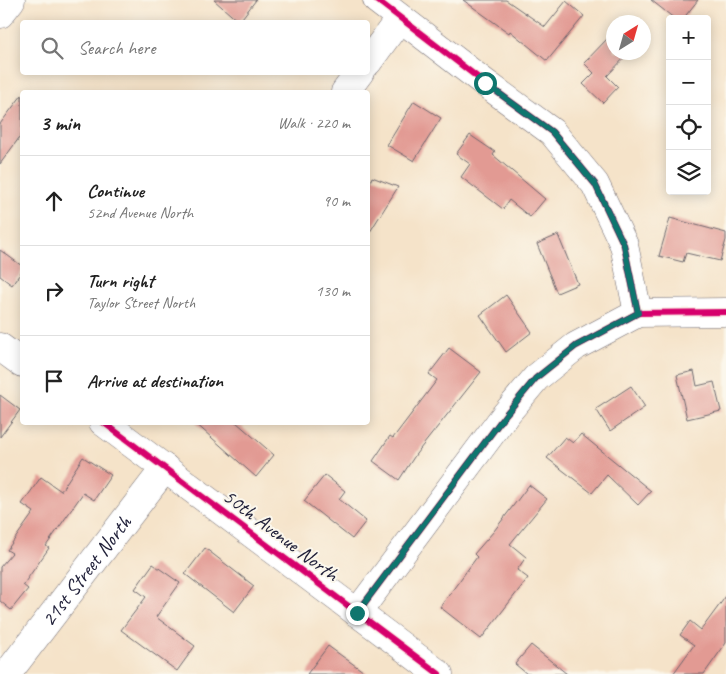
<!DOCTYPE html>
<meta charset="utf-8">
<style>
body{margin:0;font-family:Caveat,sans-serif;background:#f2f2f2;color:#222}
.controls{position:absolute;right:15px;top:15px;display:grid;overflow:hidden;border-radius:5px;box-shadow:0 2px 12px #0003}
.controls button{width:45px;height:45px;display:grid;place-items:center;padding:0;border:0;border-bottom:1px solid #e0e0e0;background:#fff;color:#222;font:25px sans-serif}
.compass{position:absolute;left:606px;top:15px;width:45px;height:45px;border-radius:50%;background:#fff;box-shadow:0 2px 12px #0003;rotate:37deg}
.stop{position:absolute;width:15px;height:15px;margin:-11px;border:4px solid #0f766e;border-radius:50%;background:#fff}
.stop.end{background:#0f766e;border-color:#fff;box-shadow:0 1px 5px #0008}
.list{margin:0;padding:0;list-style:none}
h2{display:flex;justify-content:space-between;align-items:center;height:65px;margin:0;padding:0 20px;font-size:21px}
h2 small{font-size:16px;font-weight:400;color:#767676}
.list li{display:grid;grid-template-columns:32px 1fr auto;gap:15px;align-items:center;box-sizing:border-box;height:90px;padding:0 20px;border-top:1px solid #e0e0e0}
.list b{display:block;font-size:19px;white-space:nowrap}
.list p{margin:0;font-size:16px;white-space:nowrap;color:#767676}
.list em{font-size:16px;font-style:normal;color:#767676}
.icon{flex:none;width:28px;height:28px;fill:none;stroke:currentColor;stroke-width:2;stroke-linecap:round;stroke-linejoin:round}
.map{position:relative;flex:none;width:726px;height:674px;overflow:hidden}
.search{position:absolute;background:#fff;box-shadow:0 2px 12px #0003;left:20px;top:20px;width:350px;height:55px;display:flex;align-items:center;gap:12px;box-sizing:border-box;padding:0 18px;border-radius:5px;color:#767676;font-size:19px}
.panel{position:absolute;background:#fff;box-shadow:0 2px 12px #0003;left:20px;top:90px;width:350px;height:335px;border-radius:5px}
.map>svg:first-child{display:block}
.building{fill:#e29a93}
.lines{fill:none;stroke-linecap:round;stroke-linejoin:round}
.minor-casing{stroke:#6c666d;stroke-width:29}
.minor{stroke:#fff;stroke-width:28}
.cycleway-casing{stroke:#fbf7ec;stroke-width:9}
.cycleway{stroke:#d6006c;stroke-width:6}
.route{stroke:#0f766e;stroke-width:6}
.labels{text-anchor:middle;stroke-width:4;stroke-linejoin:round;paint-order:stroke}
.street-label{font-size:21px;fill:#22223b;stroke:#fbf7ec}
</style>
<div class="map">
<svg width="726" height="674" viewBox="0 0 726 674">
<rect width="100%" height="100%" fill="#fbf7ec"/>
<filter id="ink" filterUnits="userSpaceOnUse"><feTurbulence type="fractalNoise" baseFrequency=".02" numOctaves="2"/><feDisplacementMap in="SourceGraphic" scale="10" xChannelSelector="R" yChannelSelector="G"/><feConvolveMatrix kernelMatrix="1 2 1 2 8 2 1 2 1" color-interpolation-filters="sRGB"/></filter>
<filter id="wash" filterUnits="userSpaceOnUse"><feTurbulence type="fractalNoise" baseFrequency=".0096" numOctaves="4" result="noise"/><feDisplacementMap in="SourceGraphic" scale="20" xChannelSelector="R" yChannelSelector="G"/><feGaussianBlur stdDeviation="1.12" result="paint"/><feColorMatrix in="noise" values="0 0 0 0 0 0 0 0 0 0 0 0 0 0 0 0 0 1.4 0 .05"/><feComposite in="paint" operator="in"/></filter>
<g filter="url(#wash)">
<rect width="100%" height="100%" fill="#f5e3c9"/>
<g id="blocks">
<g class="building">
<polygon points="214,0 256,0 239,22"/>
<polygon points="463,0 506,0 545,27 566,1 584,16 547,61 510,31 509,33"/>
<polygon points="651,0 698,0 683,19 675,19"/>
<polygon points="608,38 614,43 614,52 624,52 627,55 607,76 618,87 603,103 583,84 594,73 584,63"/>
<polygon points="22,95 22,134 0,164 0,124"/>
<polygon points="414,101 441,118 414,161 387,145"/>
<polygon points="470,135 495,152 493,155 545,199 530,217 509,200 503,209 461,177 470,164 456,154"/>
<polygon points="372,177 398,187 368,235 368,188"/>
<polygon points="670,218 726,233 726,240 720,261 686,253 683,262 659,256"/>
<polygon points="558,235 578,284 557,293 537,244"/>
<polygon points="0,250 22,266 22,271 12,285 0,276"/>
<polygon points="506,295 532,332 506,352 480,315"/>
<polygon points="449,348 481,372 416,454 399,480 373,461 390,436 393,438 437,380 429,374"/>
<polygon points="694,371 697,386 714,382 721,411 687,419 677,375"/>
<polygon points="631,386 645,407 610,431 596,409"/>
<polygon points="0,395 20,410 0,437"/>
<polygon points="194,422 236,422 274,455 256,477"/>
<polygon points="581,434 651,491 638,505 607,475 592,493 547,458 565,437 573,443"/>
<polygon points="83,457 111,475 94,500 83,493 46,546 49,548 23,585 28,589 11,610 0,601 0,567 12,553 7,550 34,512 22,504 41,477 61,491"/>
<polygon points="325,475 345,491 339,499 366,521 352,539 304,501"/>
<polygon points="529,485 547,499 510,544 526,557 517,570 528,578 481,639 440,607 477,557 474,554 494,531"/>
<polygon points="205,548 254,586 234,612 185,574"/>
<polygon points="153,564 180,583 156,617 195,646 177,671 121,630 146,597 135,589"/>
<polygon points="726,596 726,643 704,674 673,674 694,645 680,635 690,621 701,630"/>
<polygon points="531,645 567,674 527,674 515,664"/>
<polygon points="328,646 367,674 307,674"/>
</g>
</g>
</g>
<g filter="url(#ink)">
<use href="#blocks" fill-opacity="0" stroke="#6c666d" stroke-width="1"/>
<g class="lines">
<defs>
<g id="minor">
<polyline points="377,0 485,83 552,132 595,184 624,245 638,313"/>
<polyline points="0,14 11,0"/>
<polyline points="368,62 400,18"/>
<polyline points="345,92 360,72"/>
<polyline points="0,347 22,363"/>
<polyline points="103,422 439,674"/>
<polyline points="357,613 506,414 536,378 576,346 638,313 726,312"/>
<path id="s1" d="M7 674 165 468"/>
</g>
</defs>
<use href="#minor" class="minor-casing"/>
<use href="#minor" class="minor"/>
<defs>
<g id="cycleway">
<polyline points="377,0 485,83 552,132 595,184 624,245 638,313"/>
<polyline points="103,422 439,674"/>
<polyline points="357,613 506,414 536,378 576,346 638,313 726,312"/>
</g>
</defs>
<use href="#cycleway" class="cycleway-casing"/>
<use href="#cycleway" class="cycleway"/>
</g>
</g>
<g class="lines" filter="url(#ink)">
<polyline class="route" points="357,613 506,414 536,378 576,346 638,313 624,245 595,184 552,132 485,83"/>
</g>
<g class="labels">
<g class="street-label">
<text transform="translate(281 535) rotate(37)" y="7">50th Avenue North</text>
<text dy="7" stroke="none"><textPath href="#s1" startOffset="130">21st Street North</textPath></text>
</g>
</g>
</svg>
<div class="controls">
<button>+</button>
<button>−</button>
<button><svg class="icon" aria-label="locate" viewBox="0 0 24 24"><circle cx="12" cy="12" r="6"/><path d="M12 2v4M12 18v4M2 12h4M18 12h4"/></svg></button>
<button><svg class="icon" aria-label="layers" viewBox="0 0 24 24"><path d="M12 4l9 5-9 5-9-5zM3 14l9 5 9-5"/></svg></button>
</div>
<svg class="compass" viewBox="-18 -18 36 36"><path d="M0-13l5 13h-10z" fill="#e53935"/><path d="M0 13l5-13h-10z" fill="#767676"/></svg>
<div class="stop" style="left:485px;top:83px"></div>
<div class="stop end" style="left:357px;top:613px"></div>
<div class="search"><svg class="icon" aria-label="search" viewBox="0 0 24 24"><circle cx="10" cy="10" r="6"/><path d="M15 15l6 6"/></svg>Search here</div>
<section class="panel">
<h2>3 min<small>Walk · 220 m</small></h2>
<ul class="list">
<li><svg class="icon" aria-label="ahead" viewBox="0 0 24 24"><path d="M12 20V5M6 11l6-6 6 6"/></svg><div><b>Continue</b><p>52nd Avenue North</p></div><em>90 m</em></li>
<li><svg class="icon" aria-label="right" viewBox="0 0 24 24"><path d="M7 20v-9h11M14 6l5 5-5 5"/></svg><div><b>Turn right</b><p>Taylor Street North</p></div><em>130 m</em></li>
<li><svg class="icon" aria-label="arrive" viewBox="0 0 24 24"><path d="M6 21V4h12l-3 4 3 4H6"/></svg><div><b>Arrive at destination</b></div></li>
</ul>
</section>
</div>
